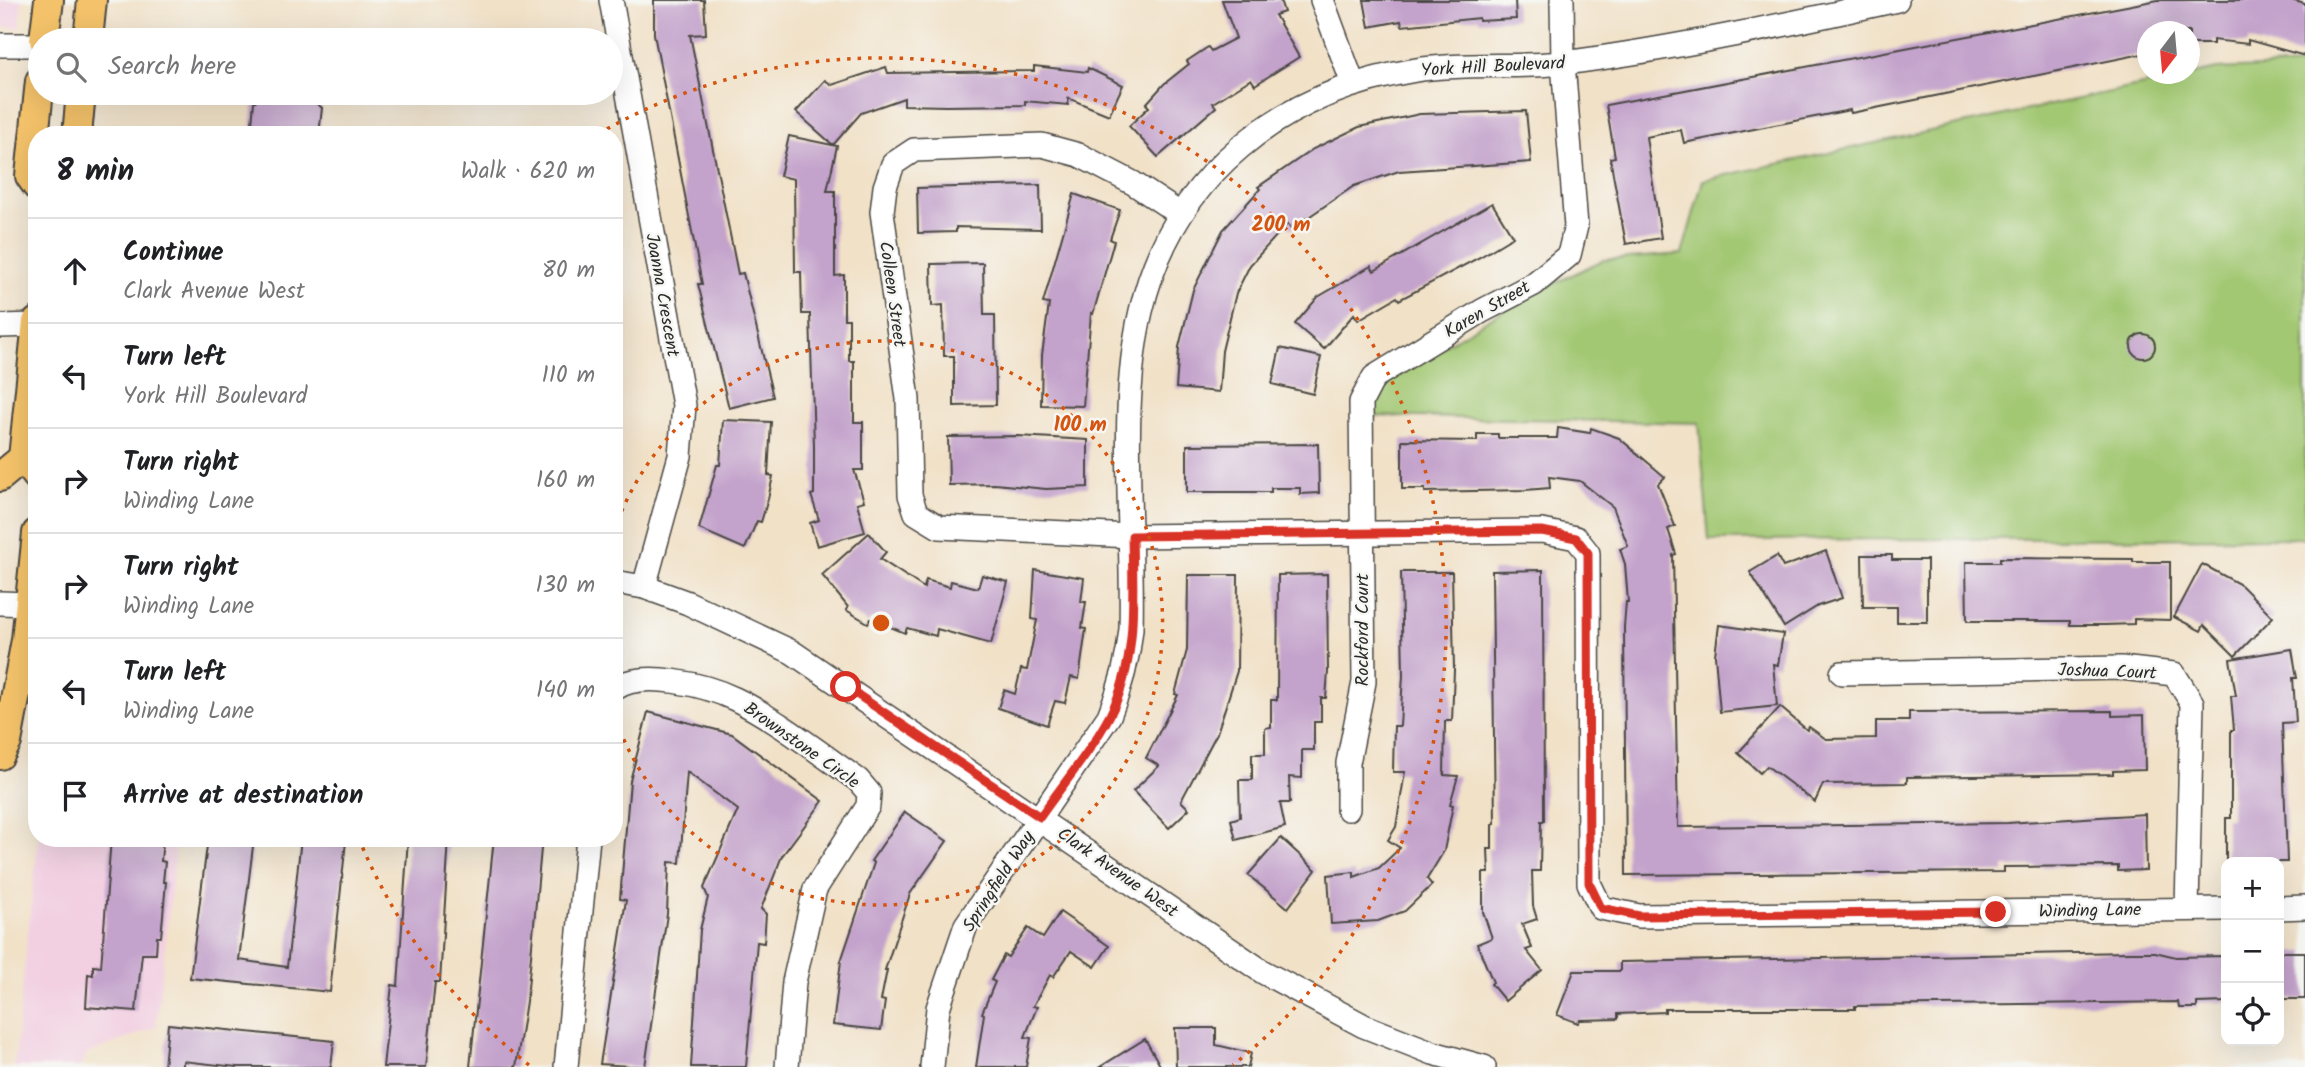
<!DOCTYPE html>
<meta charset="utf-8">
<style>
body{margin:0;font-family:Kalam,sans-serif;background:#f2f2f2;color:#202124}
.controls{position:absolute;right:21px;bottom:21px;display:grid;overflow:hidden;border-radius:14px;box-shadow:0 7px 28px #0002}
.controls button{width:63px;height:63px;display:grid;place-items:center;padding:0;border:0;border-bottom:2px solid #e0e0e0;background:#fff;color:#202124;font:35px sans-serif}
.compass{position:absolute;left:2137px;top:21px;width:63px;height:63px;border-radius:50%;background:#fff;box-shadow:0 7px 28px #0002;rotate:196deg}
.stop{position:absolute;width:21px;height:21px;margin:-16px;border:5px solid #d93025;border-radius:50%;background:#fff}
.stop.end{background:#d93025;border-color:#fff;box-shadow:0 2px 7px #0008}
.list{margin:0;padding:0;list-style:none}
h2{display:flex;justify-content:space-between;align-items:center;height:91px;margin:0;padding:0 28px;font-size:30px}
h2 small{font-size:23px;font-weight:400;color:#757577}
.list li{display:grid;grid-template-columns:46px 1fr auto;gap:21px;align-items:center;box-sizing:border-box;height:105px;padding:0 28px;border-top:2px solid #e0e0e0}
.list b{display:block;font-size:26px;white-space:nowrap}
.list p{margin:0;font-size:23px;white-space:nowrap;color:#757577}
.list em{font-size:23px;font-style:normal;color:#757577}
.icon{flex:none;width:38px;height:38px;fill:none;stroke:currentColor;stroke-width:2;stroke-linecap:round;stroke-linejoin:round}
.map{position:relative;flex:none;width:2305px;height:1067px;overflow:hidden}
.search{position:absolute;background:#fff;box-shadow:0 7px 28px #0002;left:28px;top:28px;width:595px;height:77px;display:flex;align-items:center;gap:18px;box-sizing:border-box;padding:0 24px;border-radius:38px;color:#757577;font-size:26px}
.panel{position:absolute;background:#fff;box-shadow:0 7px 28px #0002;left:28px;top:126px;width:595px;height:721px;border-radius:28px}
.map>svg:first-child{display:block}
.built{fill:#f2cfe1}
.green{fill:#a3c873;stroke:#677a4f;stroke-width:2}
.building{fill:#c3a2cb}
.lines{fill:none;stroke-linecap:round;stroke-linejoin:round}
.minor-casing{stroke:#494642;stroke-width:26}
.major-casing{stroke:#494642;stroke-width:32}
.minor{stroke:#fff;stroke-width:23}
.major{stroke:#f3c26a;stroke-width:28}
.route{stroke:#d93025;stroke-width:9}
.ring{fill:none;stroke:#d5540f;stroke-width:3.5;stroke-dasharray:3.5 7}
.labels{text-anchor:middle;stroke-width:5;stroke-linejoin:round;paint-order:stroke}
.street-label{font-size:18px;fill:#2b2b2b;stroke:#f6f6f2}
.centre{fill:#d5540f;stroke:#f6f6f2;stroke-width:3.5}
.ring-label{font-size:21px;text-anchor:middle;font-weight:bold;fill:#d5540f;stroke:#f6f6f2;stroke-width:5;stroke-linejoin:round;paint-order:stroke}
</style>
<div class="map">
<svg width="2305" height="1067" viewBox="0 0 2305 1067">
<rect width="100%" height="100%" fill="#f6f6f2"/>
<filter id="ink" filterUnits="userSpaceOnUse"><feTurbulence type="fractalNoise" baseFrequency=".0143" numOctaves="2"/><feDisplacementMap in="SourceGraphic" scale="14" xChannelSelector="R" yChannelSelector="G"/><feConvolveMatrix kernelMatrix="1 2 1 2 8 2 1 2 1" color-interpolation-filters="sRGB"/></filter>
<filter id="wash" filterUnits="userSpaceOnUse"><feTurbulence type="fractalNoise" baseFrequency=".00686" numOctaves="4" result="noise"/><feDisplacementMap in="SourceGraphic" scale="28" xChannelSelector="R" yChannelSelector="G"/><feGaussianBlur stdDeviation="1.57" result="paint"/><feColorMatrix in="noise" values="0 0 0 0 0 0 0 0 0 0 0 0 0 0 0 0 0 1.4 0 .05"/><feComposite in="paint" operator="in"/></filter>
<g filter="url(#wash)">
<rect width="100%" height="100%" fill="#f1e1c7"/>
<g class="built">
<polygon points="0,0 22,0 20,27 0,27"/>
<polygon points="38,838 177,838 156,1027 86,1054 80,1067 14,1067"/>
</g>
<polygon class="green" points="2305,65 2305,538 1709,540 1699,423 1372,416 1382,392 1397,374 1524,298 1603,260 1682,254 1703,180 2217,69"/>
<g id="blocks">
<g class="building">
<polygon points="654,0 704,0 706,34 690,35 738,274 743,273 773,397 729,408 698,284 702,284 654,34"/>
<polygon points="1222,0 1280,0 1284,12 1275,15 1299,57 1255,85 1251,79 1213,103 1216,107 1158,157 1129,126 1149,107 1146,104 1164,84 1189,64 1187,61 1208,47 1211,51 1236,38"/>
<polygon points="1364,0 1515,0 1516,19 1479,21 1479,18 1402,26 1401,21 1369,27"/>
<polygon points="2158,0 2291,0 2305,4 2305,56 2248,40 2248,44 2213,40 2213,44 2189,44 2189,32 2147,32 2147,53 1851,113 1850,110 1684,143 1681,130 1646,137 1661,238 1626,244 1610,158 1615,157 1606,105"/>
<polygon points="1034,66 1087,72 1088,68 1123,85 1109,115 1068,98 1068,105 1025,101 1025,105 946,106 904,105 904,98 861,113 833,145 796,112 825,80 832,85 886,67 888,73 1034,71"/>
<polygon points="260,97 315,102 322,108 319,135 251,135 254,102"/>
<polygon points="1526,111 1531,162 1399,171 1354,186 1291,229 1287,224 1250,265 1236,293 1222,351 1219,392 1176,388 1179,347 1193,290 1223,230 1260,189 1258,187 1313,149 1359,127 1420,114"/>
<polygon points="789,136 837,146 827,191 835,191 835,276 844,275 844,319 849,319 849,361 854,361 854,422 863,422 863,470 854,470 864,501 857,503 865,532 817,546 810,523 819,520 811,495 814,494 814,446 810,314 802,314 801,272 795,272 794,179 780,176"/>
<polygon points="1040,185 1041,229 956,227 956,232 918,233 917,188"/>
<polygon points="1074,194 1120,210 1110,239 1114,241 1093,314 1091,313 1083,406 1041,405 1042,355 1049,304 1043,303"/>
<polygon points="1492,203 1513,237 1480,257 1399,300 1397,297 1358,320 1354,314 1324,349 1295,324 1318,297 1371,266 1374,271"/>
<polygon points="983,263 984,315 995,315 996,405 954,406 954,356 944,356 943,305 932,306 931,264"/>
<circle cx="2143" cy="346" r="12"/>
<polygon points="1280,348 1321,357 1313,394 1272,384"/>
<polygon points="723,420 771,422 768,475 773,476 768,499 761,522 757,521 745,549 699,529 717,465 720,465"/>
<polygon points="1558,428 1590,433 1591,428 1619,438 1665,477 1658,484 1675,526 1668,529 1676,554 1673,555 1678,827 2008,823 2145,814 2146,870 2118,871 2118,866 2004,867 2004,872 1626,875 1624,627 1626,602 1628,602 1625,564 1620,549 1628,546 1613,507 1580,481 1549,477 1550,488 1525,490 1425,492 1425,489 1402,489 1402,440 1477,441 1477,434 1498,434 1498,438 1557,438"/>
<polygon points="1018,436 1088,440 1088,487 1046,489 995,484 949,485 948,437"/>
<polygon points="1318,444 1319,493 1300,494 1300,488 1271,488 1271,492 1187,492 1187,445"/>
<polygon points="869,533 886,552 880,559 924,588 926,580 950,587 951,581 978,588 982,575 1008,582 991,644 937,629 936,636 907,628 905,633 871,619 868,623 846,610 848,607 822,575"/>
<polygon points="1826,551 1842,598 1818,606 1784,627 1750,572 1777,556 1783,567"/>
<polygon points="1862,555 1892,555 1892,560 1927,560 1927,622 1897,622 1897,607 1863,607"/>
<polygon points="2000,558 2133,559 2133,562 2170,562 2170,620 2134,619 2134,624 2105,625 2070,625 2070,621 1967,621 1966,562 2000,562"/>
<polygon points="2202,564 2241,585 2273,617 2235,656 2204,625 2201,631 2174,617"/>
<polygon points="1035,570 1084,578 1081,602 1086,602 1082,628 1086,629 1079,679 1071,677 1065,703 1055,701 1047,725 998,708 1004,690 1015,694 1021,669 1027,670 1037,620 1032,619"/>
<polygon points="1543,570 1544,821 1541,821 1540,871 1532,871 1533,906 1537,919 1522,924 1532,948 1526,950 1542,970 1505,1001 1491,984 1493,982 1477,944 1492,938 1483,912 1483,873 1489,873 1488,849 1492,849 1492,825 1495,824 1492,571"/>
<polygon points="1401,572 1452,572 1454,670 1452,721 1445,721 1444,775 1458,776 1450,804 1453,805 1444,851 1427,879 1432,885 1405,911 1378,921 1331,924 1328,875 1354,872 1354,877 1379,868 1400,848 1388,840 1396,827 1405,772 1393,772 1394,726 1400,726 1403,675"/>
<polygon points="1327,574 1328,672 1326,698 1321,698 1321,722 1314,722 1314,750 1302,750 1302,778 1289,777 1290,803 1280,803 1285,827 1236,840 1231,820 1240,817 1239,780 1252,780 1252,754 1265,754 1265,728 1271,727 1271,700 1277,700 1278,575"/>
<polygon points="1188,575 1238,575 1237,671 1217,733 1181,801 1189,809 1169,828 1133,791 1159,766 1146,758 1178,695 1175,694 1187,650"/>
<polygon points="1719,625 1783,634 1778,665 1773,664 1777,706 1720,712 1715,655"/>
<polygon points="2292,649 2297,678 2293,678 2296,722 2282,723 2287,862 2226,862 2226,818 2231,818 2231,730 2234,730 2231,696 2236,696 2230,659"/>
<polygon points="1780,707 1807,730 1809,727 1826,739 1876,738 1876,721 1909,721 1909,712 2112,711 2112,716 2144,715 2145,770 2113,771 2113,774 1907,777 1907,783 1823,784 1815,802 1767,766 1760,773 1738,753"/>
<polygon points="648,712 732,734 823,801 782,856 761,909 766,914 764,943 757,942 746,1067 691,1067 700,930 708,897 704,888 738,810 687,772 680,863 669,862 667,914 645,1067 600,1064 626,900 620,899 630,781"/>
<polygon points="905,812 947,841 910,894 885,970 887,970 881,1000 885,1001 881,1030 833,1025 841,961 874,863 871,861"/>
<polygon points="111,838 163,838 161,861 165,862 163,882 166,882 161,937 157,937 156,954 142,954 136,1011 86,1007 88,974 93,975 93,966 101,967"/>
<polygon points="208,838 254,838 239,960 287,967 301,838 346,841 330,992 190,978"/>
<polygon points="408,838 449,838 440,982 435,982 426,1067 383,1067 392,985 398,986"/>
<polygon points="494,838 542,838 528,988 516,1067 470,1067"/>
<polygon points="1281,838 1316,870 1288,908 1248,875"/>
<polygon points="1060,912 1109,946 1095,967 1071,951 1053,977 1050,975 1033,1006 1037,1007 1025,1037 1031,1038 1026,1067 976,1067 984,1014 982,1013 995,982 991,980 1004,955 1008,957 1028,928 1043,938"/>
<polygon points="2130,952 2155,952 2176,957 2226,956 2226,1002 2197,1003 2197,1008 2179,1008 2178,1002 1855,1006 1855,1009 1665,1009 1665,1012 1618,1014 1618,1019 1580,1020 1578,1023 1557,1015 1574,971 1620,971 1620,962"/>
<rect x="2279" y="952" width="26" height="47"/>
<polygon points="168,1024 334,1041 331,1067 237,1067 183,1061 183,1067 164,1067"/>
<polygon points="1175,1028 1216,1028 1216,1045 1251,1053 1248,1067 1176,1067"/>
<polygon points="1145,1039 1161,1067 1100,1067"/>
</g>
</g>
</g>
<g filter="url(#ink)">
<use href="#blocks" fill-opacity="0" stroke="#494642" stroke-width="2"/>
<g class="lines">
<defs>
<g id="minor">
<polyline points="611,0 684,405 680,456 644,587"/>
<polyline points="1322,0 1353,84"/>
<polyline points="0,45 40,45"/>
<polyline points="1180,214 1133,183 1079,155 1042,145 914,150 893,164 885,187 882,212 908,399 910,495 916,513 939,527 1132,536 1542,531 1576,538 1588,553 1589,883 1601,908 1639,916 2226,909"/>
<polyline points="0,326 36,325"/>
<polyline points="614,582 644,587 688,603 792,652 1263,972 1364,1026 1433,1053 1484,1067"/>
<polyline points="0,603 29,604 37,600"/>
<polyline points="1842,673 2121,668 2174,674 2192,703 2187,908"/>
<path d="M614 689C641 669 706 685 735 699 773 717 822 755 858 780L869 793 868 806 815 889 794 982 787 1067"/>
<polyline points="1348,809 1348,763 1364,682 1361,402 1374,377 1482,311 1534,284 1569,255 1576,226 1563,63 1562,0"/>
<polyline points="2279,908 2305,907"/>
<polyline points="566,1067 588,838"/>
<path d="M932 1067 938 1008 966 925 1109 716C1121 687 1128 661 1131 629 1134 528 1118 409 1141 311 1173 174 1281 92 1416 70 1467 62 1521 69 1572 62 1682 47 1789 24 1897 0"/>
</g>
<g id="major">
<polyline points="44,40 49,0"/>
<polyline points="88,40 92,0"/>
<polyline points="77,135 81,93"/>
<polyline points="37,186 30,176 40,81"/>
<polyline points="37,322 23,458 37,476"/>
<polyline points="0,477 23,458"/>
<polyline points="0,755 7,742 26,640 37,533"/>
</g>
</defs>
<use href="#minor" class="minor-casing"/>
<use href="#major" class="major-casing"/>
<use href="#minor" class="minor"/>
<use href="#major" class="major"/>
</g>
</g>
<g class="lines" filter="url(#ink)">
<path class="route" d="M846 687 1040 817C1063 784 1091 751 1110 715 1138 661 1133 595 1132 536L1542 531 1576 538 1588 553 1589 883 1601 908 1639 916 1996 912"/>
</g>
<g class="ring">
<path d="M614 531A282 282 0 1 1 614 715"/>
<path d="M529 1065A565 565 0 0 1 359 839M598 134A565 565 0 0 1 1233 1065"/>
</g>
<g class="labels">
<g class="street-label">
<text transform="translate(1493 66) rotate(-3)" y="6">York Hill Boulevard</text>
<text transform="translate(893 294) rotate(82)" y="6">Colleen Street</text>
<text transform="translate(663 295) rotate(80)" y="6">Joanna Crescent</text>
<text transform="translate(1487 309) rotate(-30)" y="6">Karen Street</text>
<text transform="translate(1362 630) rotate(-90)" y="6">Rockford Court</text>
<text transform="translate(2107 671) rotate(2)" y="6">Joshua Court</text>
<text transform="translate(802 745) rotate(35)" y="6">Brownstone Circle</text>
<text transform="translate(1118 872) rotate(35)" y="6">Clark Avenue West</text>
<text transform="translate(998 881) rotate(-57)" y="6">Springfield Way</text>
<text transform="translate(2090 910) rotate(-1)" y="6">Winding Lane</text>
</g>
</g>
<circle cx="881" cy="623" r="10" class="centre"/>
<g class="ring-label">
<text x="1281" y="231">200 m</text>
<text x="1080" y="431">100 m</text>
</g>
</svg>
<div class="controls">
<button>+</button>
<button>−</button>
<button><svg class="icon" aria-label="locate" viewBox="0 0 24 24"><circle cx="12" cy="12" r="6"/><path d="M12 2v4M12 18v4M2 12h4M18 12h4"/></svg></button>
</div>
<svg class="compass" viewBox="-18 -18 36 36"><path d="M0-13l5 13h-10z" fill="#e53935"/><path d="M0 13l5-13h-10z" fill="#757577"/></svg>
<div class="stop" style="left:846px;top:687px"></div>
<div class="stop end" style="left:1996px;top:912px"></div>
<div class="search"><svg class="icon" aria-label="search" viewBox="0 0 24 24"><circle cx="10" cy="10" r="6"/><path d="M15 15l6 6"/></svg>Search here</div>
<section class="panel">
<h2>8 min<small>Walk · 620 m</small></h2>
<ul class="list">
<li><svg class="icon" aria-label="ahead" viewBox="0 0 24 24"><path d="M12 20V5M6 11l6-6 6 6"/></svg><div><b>Continue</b><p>Clark Avenue West</p></div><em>80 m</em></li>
<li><svg class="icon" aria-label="left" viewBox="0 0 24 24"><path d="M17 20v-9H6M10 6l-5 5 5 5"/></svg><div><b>Turn left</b><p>York Hill Boulevard</p></div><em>110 m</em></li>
<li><svg class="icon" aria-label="right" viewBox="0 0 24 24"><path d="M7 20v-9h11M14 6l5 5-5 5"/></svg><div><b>Turn right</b><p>Winding Lane</p></div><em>160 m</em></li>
<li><svg class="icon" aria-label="right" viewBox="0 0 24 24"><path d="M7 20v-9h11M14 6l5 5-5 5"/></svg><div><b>Turn right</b><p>Winding Lane</p></div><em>130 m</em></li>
<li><svg class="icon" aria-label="left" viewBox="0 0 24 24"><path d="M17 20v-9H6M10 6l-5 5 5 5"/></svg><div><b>Turn left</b><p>Winding Lane</p></div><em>140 m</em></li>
<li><svg class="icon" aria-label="arrive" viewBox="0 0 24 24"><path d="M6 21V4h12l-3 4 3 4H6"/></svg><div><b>Arrive at destination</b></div></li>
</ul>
</section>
</div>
